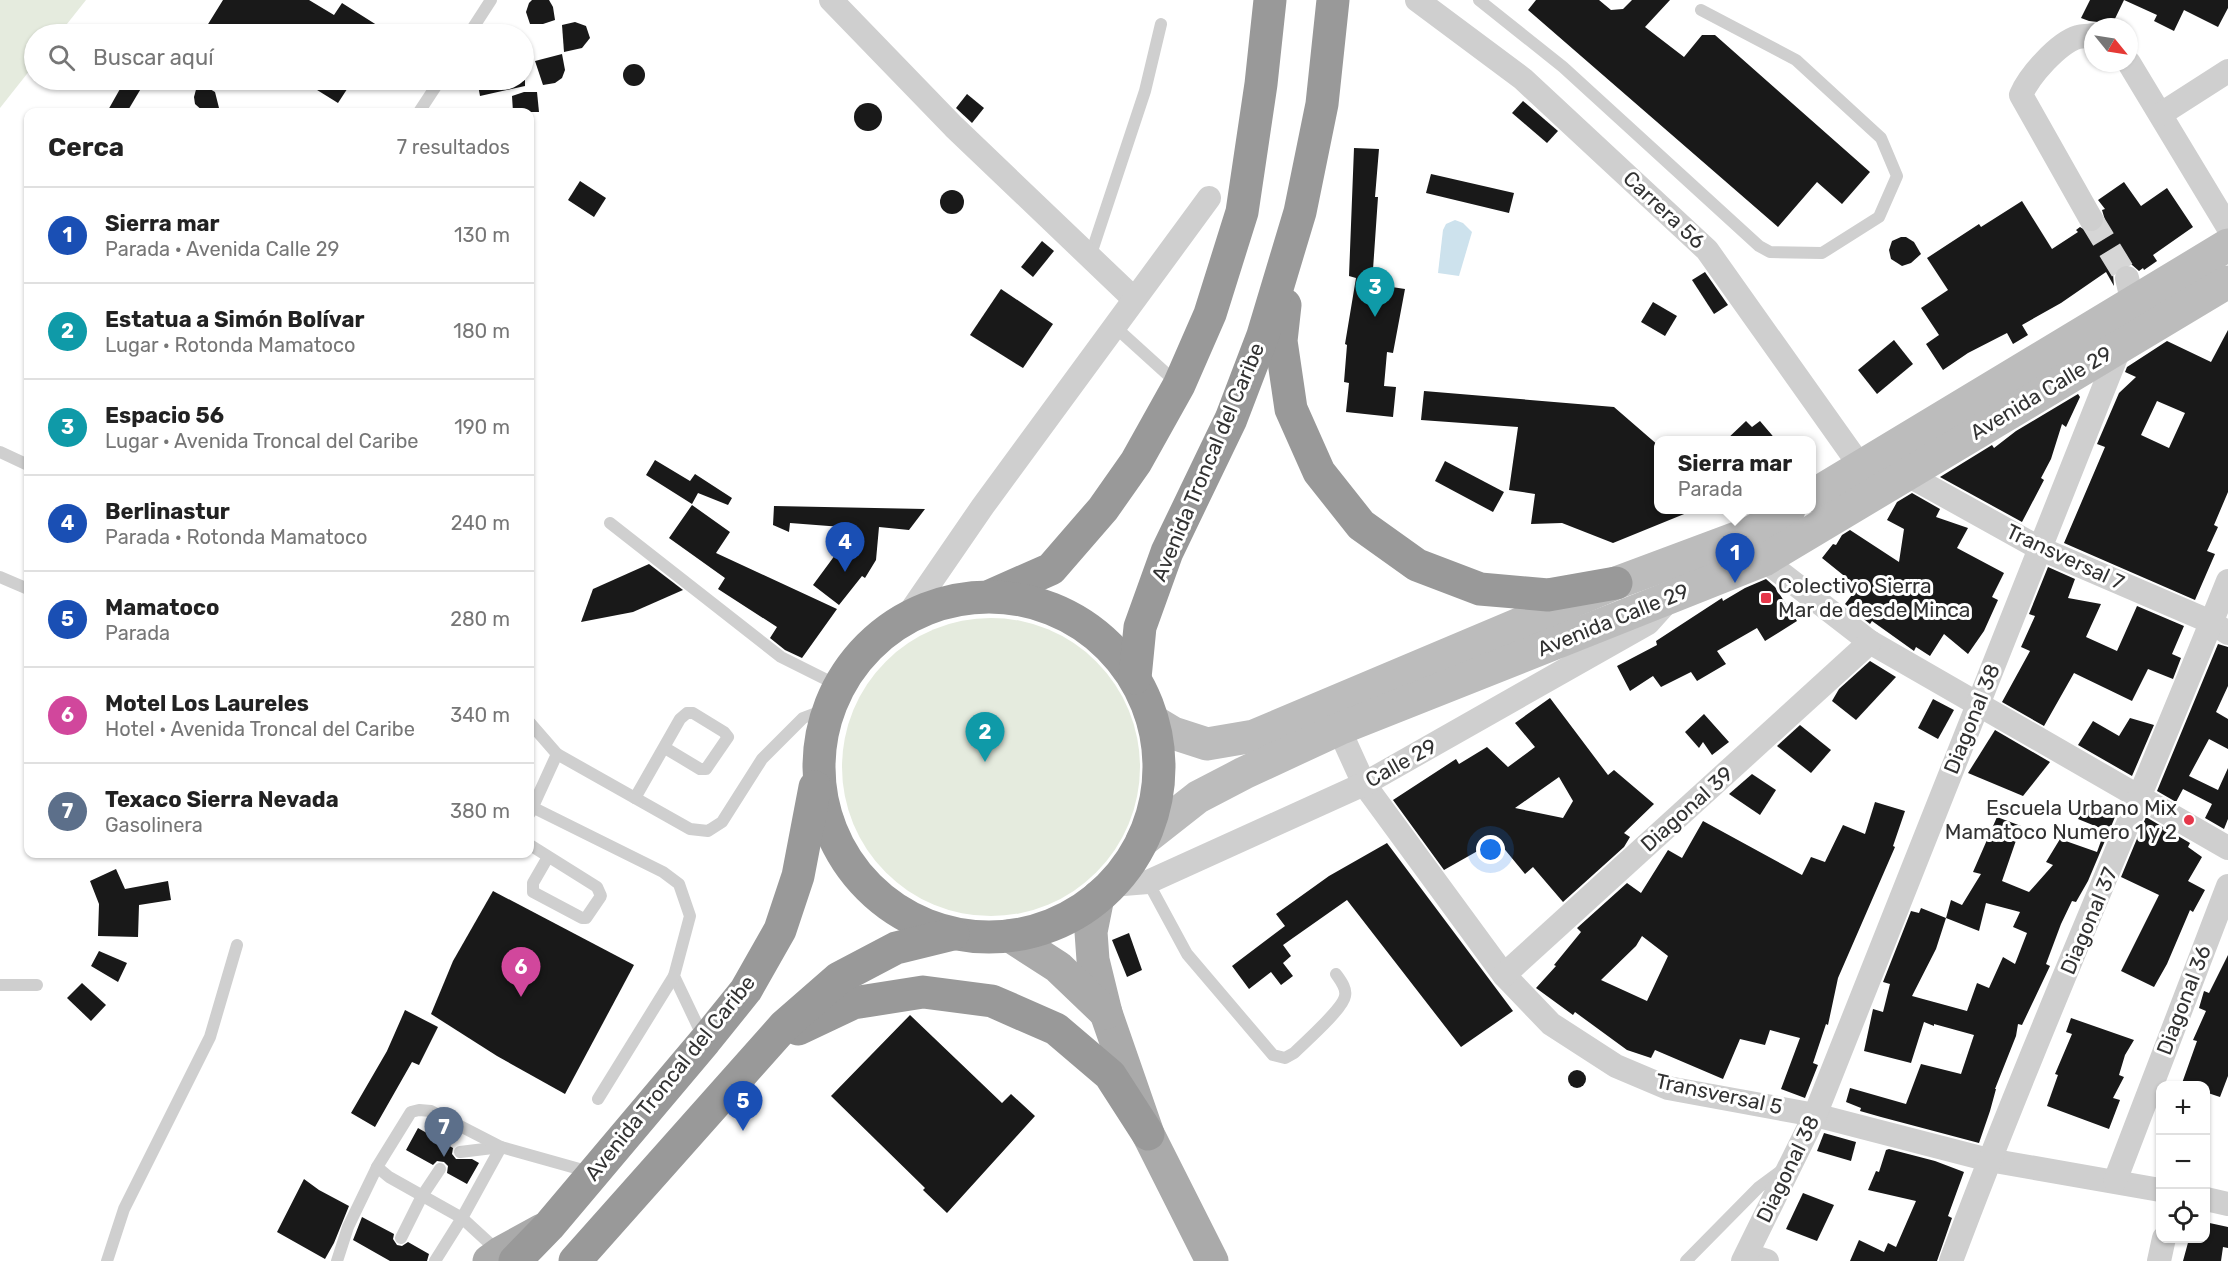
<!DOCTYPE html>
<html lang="es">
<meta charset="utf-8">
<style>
body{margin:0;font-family:Rubik,sans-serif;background:#f6f6f6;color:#222}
.controls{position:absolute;right:18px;bottom:18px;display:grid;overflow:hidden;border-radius:12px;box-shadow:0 2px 4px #0004}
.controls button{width:54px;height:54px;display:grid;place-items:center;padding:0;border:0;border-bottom:2px solid #e0e0e0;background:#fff;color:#222;font:30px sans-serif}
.compass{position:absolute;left:2084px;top:18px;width:54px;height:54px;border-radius:50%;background:#fff;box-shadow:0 2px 4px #0004;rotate:120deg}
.you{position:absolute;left:1491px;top:850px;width:21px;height:21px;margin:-15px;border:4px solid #fff;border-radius:50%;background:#1a73e8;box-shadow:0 0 0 9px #1a73e833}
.badge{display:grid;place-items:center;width:39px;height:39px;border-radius:50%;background:#e5374a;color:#fff;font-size:20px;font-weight:700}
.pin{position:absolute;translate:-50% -50px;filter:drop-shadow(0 2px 3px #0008)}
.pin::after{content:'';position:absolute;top:32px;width:21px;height:18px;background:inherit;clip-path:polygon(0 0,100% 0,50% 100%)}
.popup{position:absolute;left:1654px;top:436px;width:162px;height:78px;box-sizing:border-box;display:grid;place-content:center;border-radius:12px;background:#fff;filter:drop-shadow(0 2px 4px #0005);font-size:20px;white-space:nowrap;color:#767676}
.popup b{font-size:22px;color:#222}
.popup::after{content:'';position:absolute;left:50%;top:100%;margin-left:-12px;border:12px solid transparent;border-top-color:#fff}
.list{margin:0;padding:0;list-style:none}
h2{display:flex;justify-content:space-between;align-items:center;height:78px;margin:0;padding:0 24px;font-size:26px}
h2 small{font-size:20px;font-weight:400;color:#767676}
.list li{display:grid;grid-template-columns:39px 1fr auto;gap:18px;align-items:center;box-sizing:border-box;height:96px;padding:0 24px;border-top:2px solid #e0e0e0}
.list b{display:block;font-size:22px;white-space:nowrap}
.list p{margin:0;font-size:20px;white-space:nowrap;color:#767676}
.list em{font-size:20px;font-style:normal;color:#767676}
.icon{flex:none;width:33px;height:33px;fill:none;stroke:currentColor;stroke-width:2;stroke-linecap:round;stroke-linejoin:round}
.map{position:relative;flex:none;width:2228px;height:1261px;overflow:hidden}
.search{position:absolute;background:#fff;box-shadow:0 2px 4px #0004;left:24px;top:24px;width:510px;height:66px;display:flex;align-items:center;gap:15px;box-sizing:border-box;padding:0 21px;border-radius:33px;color:#767676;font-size:22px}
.panel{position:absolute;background:#fff;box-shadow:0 2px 4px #0004;left:24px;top:108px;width:510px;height:750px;border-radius:12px}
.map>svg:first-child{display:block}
.green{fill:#e5ebde}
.water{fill:#cde2ed}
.building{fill:#191919;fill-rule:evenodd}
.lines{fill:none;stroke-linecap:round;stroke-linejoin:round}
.street-tunnel{stroke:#d6d6d6;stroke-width:24;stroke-dasharray:24 12;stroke-linecap:butt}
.lane{stroke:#cfcfcf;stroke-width:12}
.street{stroke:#cfcfcf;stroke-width:24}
.secondary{stroke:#bcbcbc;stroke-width:33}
.primary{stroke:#aaa;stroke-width:33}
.highway{stroke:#999;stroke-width:33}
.poi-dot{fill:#e5374a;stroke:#fff;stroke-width:2}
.labels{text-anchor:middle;stroke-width:6;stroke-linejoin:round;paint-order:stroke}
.street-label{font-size:21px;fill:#323232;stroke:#fff}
.poi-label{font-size:21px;fill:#323232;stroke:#fff;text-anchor:start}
</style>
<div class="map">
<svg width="2228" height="1261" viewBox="0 0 2228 1261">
<rect width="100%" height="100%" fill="#fff"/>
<g class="green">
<polygon points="0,0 86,0 59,34 34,34 34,65 0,108"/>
<circle cx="991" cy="767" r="149"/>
</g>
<polygon class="water" points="1455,220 1463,223 1472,232 1459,276 1438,273 1443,230 1446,224"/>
<g class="building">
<polygon points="223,0 309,0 334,15 342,3 391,34 214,34 205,29"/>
<polygon points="532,0 549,0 553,7 555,20 543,24 530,24 526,12 529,3"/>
<polygon points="1536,0 1599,0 1611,10 1623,9 1632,0 1670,0 1645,27 1684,57 1702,35 1715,35 1870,172 1842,204 1817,182 1778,227 1528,10"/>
<polygon points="2090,0 2228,0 2228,8 2218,27 2184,10 2174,31 2154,21 2157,15 2124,0 2111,27 2105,27 2098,22 2089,21 2081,18"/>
<polygon points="575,22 586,26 590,38 582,48 564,52 562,25"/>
<polygon points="562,54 565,70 562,78 555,83 543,85 535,61"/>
<circle cx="634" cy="75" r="11"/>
<polygon points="125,80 146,80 127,112 107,112"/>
<polygon points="301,80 353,80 338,103"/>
<polygon points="477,80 525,80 525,86 480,96"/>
<polygon points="198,82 215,92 220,112 204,112 195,104 194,97"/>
<polygon points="524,92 537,92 539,112 513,112 512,96"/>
<polygon points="967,94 984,108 972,123 956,108"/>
<polygon points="1523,101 1558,131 1547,143 1512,113"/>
<circle cx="868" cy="117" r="14"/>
<polygon points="1354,148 1379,149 1375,197 1378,197 1372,284 1405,289 1393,353 1387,352 1384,386 1396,387 1393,417 1346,412 1349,383 1344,382 1347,345 1345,344 1356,278 1349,276"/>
<polygon points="1431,174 1514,193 1509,213 1426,193"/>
<polygon points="580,181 606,198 594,217 568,200"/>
<polygon points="2124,182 2141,206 2167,188 2193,227 2153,255 2157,261 2144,270 2143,268 2139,271 2131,264 2123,264 2118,267 2113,274 2114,286 2106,272 2061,303 2022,325 2028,335 2013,344 2007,333 1968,353 1943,370 1926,344 1939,335 1921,308 1948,290 1927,258 1979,224 1981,227 2022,201 2052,249 2078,232 2076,230 2080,227 2090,233 2097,232 2103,227 2105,220 2102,210 2105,209 2098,200"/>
<circle cx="952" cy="202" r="12"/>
<polygon points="1901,237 1906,237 1914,242 1921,254 1911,263 1902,266 1891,259 1889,250 1892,241"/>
<polygon points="1042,241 1054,251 1033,277 1021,267"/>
<polygon points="1705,272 1728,305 1714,314 1692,280"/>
<polygon points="1001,289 1053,324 1023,368 970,335"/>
<polygon points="1653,302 1677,316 1665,336 1641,322"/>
<path d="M2228 330V492L2214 525 2218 527 2207 551 2215 554 2195 600 2064 543 2105 447 2097 444 2119 393 2136 377 2125 372 2127 367 2167 341 2211 362ZM2157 401 2185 413 2169 448 2141 435Z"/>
<polygon points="1894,340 1913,364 1877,394 1858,370"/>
<polygon points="1424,391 1614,407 1659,446 1659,510 1694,510 1613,543 1562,523 1531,524 1535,494 1509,490 1518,427 1421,420"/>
<polygon points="2078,394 2080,397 2066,427 2062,424 2051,459 2041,478 2044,480 2022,522 1940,477 1992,445 1994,448 2016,431"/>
<polygon points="1746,421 1752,427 1760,421 1777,441 1725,441"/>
<polygon points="655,460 690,481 695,474 732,498 728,505 698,493 692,504 646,475"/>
<polygon points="1445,461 1504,492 1493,512 1435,481"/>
<polygon points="1912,493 1940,509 1936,517 1968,528 1957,548 2004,573 1992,597 1998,600 1984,631 1968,654 1944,634 1930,656 1916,647 1914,651 1872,621 1870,624 1845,604 1858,587 1822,558 1833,544 1836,545 1842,535 1850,530 1899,562 1904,529 1887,520 1897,502"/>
<polygon points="692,505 730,532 716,553 837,609 802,658 785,650 770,638 777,627 718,589 725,578 669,538"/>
<polygon points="774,506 925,509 909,530 879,527 876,560 865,578 862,576 839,605 813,585 855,528 790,523 789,532 773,525"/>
<polygon points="649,564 683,590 633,612 581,622 593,589"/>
<polygon points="2048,567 2075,579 2068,598 2101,604 2086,637 2117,651 2137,606 2184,626 2172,654 2181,658 2173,679 2148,669 2132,701 2074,673 2044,726 2002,702 2030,651 2021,647 2035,616 2029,614"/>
<polygon points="1766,579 1775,587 1797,621 1765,641 1757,628 1717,651 1726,664 1697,681 1691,672 1661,687 1653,676 1630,691 1617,666 1657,645 1656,641 1722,598 1723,601 1745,588"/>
<polygon points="2218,644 2228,647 2228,686 2216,712 2228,719 2228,749 2209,739 2189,776 2218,790 2228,768 2228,819 2224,829 2205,818 2212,804 2183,789 2176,802 2157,791"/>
<polygon points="1870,661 1896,677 1856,720 1832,701 1839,689"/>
<path d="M1550 698 1608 775 1614 770 1654 804 1624 833 1630 837 1624 847 1563 902 1533 867 1525 874 1497 840 1444 870 1393 800 1456 759 1459 764 1487 747 1508 767 1535 747 1515 723ZM1559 777 1573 801 1563 818 1515 808Z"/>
<polygon points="1933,699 1954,710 1938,739 1918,728"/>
<polygon points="1704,714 1729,742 1712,755 1703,742 1699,748 1685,732"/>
<polygon points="2130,718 2154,725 2132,776 2078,745 2093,721 2119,736"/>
<polygon points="1800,725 1831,750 1811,773 1777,746"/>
<polygon points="1995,730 2050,762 2023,796 1968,773"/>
<polygon points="1752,774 1776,790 1760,815 1729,794"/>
<path d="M1875 802 1905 811 1893 846 1895 847 1838 978 1828 1025 1826 1024 1813 1063 1818 1065 1805 1098 1781 1089 1800 1038 1770 1030 1765 1045 1740 1039 1723 1079 1655 1050 1651 1058 1627 1050 1575 1012 1573 1015 1536 988 1556 966 1554 965 1581 932 1577 928 1627 883 1641 893 1668 850 1682 858 1703 821 1802 875 1811 857 1825 862 1843 825 1865 834ZM1642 936 1668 956 1647 1001 1601 980 1636 946Z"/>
<path d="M2087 804 2115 817 2088 881 2076 902 2072 901 2061 924 2046 964 2050 966 2022 1025 2018 1024 2016 1036 1995 1089H1996L1990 1111 1979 1143 1881 1117 1860 1111 1861 1108 1846 1102 1850 1088 1906 1104 1921 1064 1961 1074 1974 1035 1934 1024V1026L1924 1022 1911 1063 1864 1051 1873 1009 1883 1012 1890 984 1883 982 1911 911 1919 913 1921 908 1946 918 1951 900 1962 905 1981 874 1973 872 1997 817 2021 826 2002 881 2029 892 2053 865 2046 862 2060 839 2097 852 2105 830 2078 819ZM1986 903 2020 912 2013 927 2027 933 2015 964 2003 957 1989 988 1977 983 1967 1011 1912 996 1936 949 1946 918 1979 931Z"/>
<polygon points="2146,817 2190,843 2188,847 2202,857 2188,881 2205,890 2193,912 2190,910 2167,964 2154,987 2121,971 2159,895 2121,877"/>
<polygon points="1387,843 1513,1011 1461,1047 1347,900 1283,945 1291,956 1283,963 1293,976 1281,985 1271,972 1249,989 1232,966 1285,926 1276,914 1329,876"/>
<polygon points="116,869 125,889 168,881 171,900 139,905 138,937 98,936 99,904 90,881"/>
<polygon points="493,891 634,965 565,1094 497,1056 431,1014 453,961"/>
<polygon points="1129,933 1142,970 1127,977 1112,940"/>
<polygon points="99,951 127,963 118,982 91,966"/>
<polygon points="2228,955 2228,1076 2220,1097 2205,1092 2205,1086 2181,1086 2197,1041 2193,1040 2206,1011 2199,1008 2204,991 2209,993"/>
<polygon points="82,983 106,1005 91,1021 67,998"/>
<polygon points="405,1010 438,1027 419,1065 412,1062 375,1127 351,1113 387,1051"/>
<polygon points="910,1015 1002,1103 1011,1094 1035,1116 947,1213 923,1190 925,1188 831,1096"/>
<polygon points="2071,1018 2134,1040 2125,1055 2119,1075 2124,1077 2113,1098 2120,1100 2109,1129 2047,1106 2058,1075 2055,1074 2072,1034 2066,1032"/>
<circle cx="1577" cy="1079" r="9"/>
<polygon points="418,1128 453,1148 452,1154 456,1159 472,1159 479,1163 467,1184 447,1173 448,1166 444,1162 437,1161 433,1165 406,1150"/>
<polygon points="1824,1133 1856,1142 1851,1161 1817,1151"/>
<polygon points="1889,1149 1935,1161 1964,1172 1948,1216 1952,1218 1937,1261 1850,1261 1859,1240 1884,1252 1888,1243 1896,1247 1916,1201 1868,1190 1876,1171 1879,1172 1886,1150"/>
<polygon points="304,1179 319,1190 349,1206 334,1243 325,1259 277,1232"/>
<polygon points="1803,1193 1834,1205 1817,1241 1786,1229"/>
<polygon points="362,1217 394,1234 393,1239 397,1245 402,1246 408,1242 429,1254 427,1261 390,1261 353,1240"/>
<polygon points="2205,1222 2228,1227 2228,1248 2223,1247 2221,1261 2183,1261 2189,1239 2205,1239"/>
</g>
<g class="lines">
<polyline class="street-tunnel" points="2091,219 2127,278"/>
<g class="lane">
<polyline points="1479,0 1563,67 1759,246 1770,252 1822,253 1879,217 1897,176 1881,138 1796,60 1701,10"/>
<polyline points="469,34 491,0"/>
<polyline points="419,112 440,80"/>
<polyline points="1090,257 1145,91 1161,24"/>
<polyline points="1114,326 1178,384"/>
<polyline points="0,452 28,465"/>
<polyline points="610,523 781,657 841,687"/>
<polyline points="0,577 28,589"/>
<polyline points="530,723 557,754 690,829 708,831 722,822 762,759 803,718 832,707"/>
<polyline points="635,798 680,719 687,713 693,713 724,732 728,737 706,769 700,769 665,748"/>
<polyline points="530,808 532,807 663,872 679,884 690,916 674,976 704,1039"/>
<polyline points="530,813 557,754"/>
<polyline points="530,845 597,887 601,896 586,918 582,918 533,892 533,883 548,857"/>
<path d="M1148 882 1187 954 1273 1055 1285 1058 1294 1053C1305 1042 1343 1009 1345 996 1347 988 1340 980 1336 974"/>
<polyline points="0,985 37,985"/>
<polyline points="598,1099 674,976"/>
<polyline points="460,1152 501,1147 590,1172"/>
<polyline points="401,1238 422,1196 440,1169"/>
<polyline points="107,1261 124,1209 210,1037 237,945"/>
<polyline points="337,1261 348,1227 377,1167"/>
<polyline points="435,1261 462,1218 501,1147 431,1111 419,1110 411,1112 377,1167 389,1177 462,1218 499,1252"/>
<polyline points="1686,1261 1759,1187 1782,1170"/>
</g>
<g class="street">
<polyline points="831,0 954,127 1133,298"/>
<polyline points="1417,0 1523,79 1707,250 1861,467"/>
<polyline points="2129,63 2228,227"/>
<polyline points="2161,114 2228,71"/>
<path d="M2091 219 2021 95C2029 76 2058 43 2078 37 2083 36 2088 36 2093 35"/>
<polyline points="1906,474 2039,548 2211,622 2228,633"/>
<polyline points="1764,560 1870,642 2228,848"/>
<polyline points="906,618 983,506 1209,198"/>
<polyline points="1339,729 1364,784 1504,975 1551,1024 1616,1066 1668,1088 1815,1115 1989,1160 2160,1190"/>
<polyline points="1111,885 1148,882 1364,784 1648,623 1666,603"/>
<polyline points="1504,975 1870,642"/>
<polyline points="2115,1181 2228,886"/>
<polyline points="2206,1199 2228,1204"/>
<polyline points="1747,1255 1767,1261"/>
<polyline points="1743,1261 1815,1115 2120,347 2133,304 2127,278"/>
<path d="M1951 1261C2037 1032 2137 808 2228 581"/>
<polyline points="2159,1261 2164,1238"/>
</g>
<g class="secondary">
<polyline points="1812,496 2228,245"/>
<polyline points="1153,721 1173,733 1207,744 1254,736 1616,583 1750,533 1789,510"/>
<polyline points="1142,841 1198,797 1244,773 1339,729 1764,560 2228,282"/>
</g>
<g class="primary">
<polyline points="1098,897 1091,932 1093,960 1106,1013 1148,1134 1212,1261"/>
<polyline points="1010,936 1058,967 1106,1013"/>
<polyline points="489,1261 500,1253 542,1230"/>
</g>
<g class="highway">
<polyline points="1285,305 1281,341 1291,409 1319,472 1361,525 1417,565 1480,589 1548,595 1616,583"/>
<polyline points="992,595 1051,569 1103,509 1136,462 1179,385 1210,314 1242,212 1261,84 1270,0"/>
<circle cx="989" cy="767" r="170"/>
<polyline points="1135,678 1140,627 1167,552 1231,419 1263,335 1300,212 1322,104 1333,0"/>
<polyline points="798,1029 853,1003 923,992 992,1001 1056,1029 1110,1075 1148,1134"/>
<polyline points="515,1261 549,1226 705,1041 746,990 780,930 798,876 815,787"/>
<polyline points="575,1261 784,1026 839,978 896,948 953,934"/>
</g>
</g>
<g class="poi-dot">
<rect x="1760" y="592" width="12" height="12" rx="3"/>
<circle cx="2189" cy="820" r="6"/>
</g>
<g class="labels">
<g class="street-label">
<text transform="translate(1664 210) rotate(43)" y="7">Carrera 56</text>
<text transform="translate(2041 393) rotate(-31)" y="7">Avenida Calle 29</text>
<text transform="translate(1208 462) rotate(-67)" y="7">Avenida Troncal del Caribe</text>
<text transform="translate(2065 557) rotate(25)" y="7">Transversal 7</text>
<text transform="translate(1613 620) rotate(-22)" y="7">Avenida Calle 29</text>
<text transform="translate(1972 719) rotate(-68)" y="7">Diagonal 38</text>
<text transform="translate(1401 763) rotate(-29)" y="7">Calle 29</text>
<text transform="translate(1687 809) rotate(-42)" y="7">Diagonal 39</text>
<text transform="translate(2089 921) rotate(-67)" y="7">Diagonal 37</text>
<text transform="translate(2184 1000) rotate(-69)" y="7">Diagonal 36</text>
<text transform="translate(670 1078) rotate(-51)" y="7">Avenida Troncal del Caribe</text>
<text transform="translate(1719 1094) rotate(12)" y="7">Transversal 5</text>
<text transform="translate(1788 1169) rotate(-64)" y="7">Diagonal 38</text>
</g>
<g class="poi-label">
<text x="1778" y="593">Colectivo Sierra<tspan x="1778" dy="24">Mar de desde Minca</tspan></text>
<text x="2177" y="815" text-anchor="end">Escuela Urbano Mix<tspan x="2177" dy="24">Mamatoco Numero 1 y 2</tspan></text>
</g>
</g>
</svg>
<div class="controls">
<button>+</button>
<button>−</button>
<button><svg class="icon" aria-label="locate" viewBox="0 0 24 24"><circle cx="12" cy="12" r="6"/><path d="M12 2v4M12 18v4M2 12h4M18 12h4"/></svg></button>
</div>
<svg class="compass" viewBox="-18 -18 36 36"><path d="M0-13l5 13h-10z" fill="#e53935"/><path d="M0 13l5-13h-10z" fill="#767676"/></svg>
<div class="you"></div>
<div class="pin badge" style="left:1735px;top:583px;background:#1a4fb4">1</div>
<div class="popup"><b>Sierra mar</b>Parada</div>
<div class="pin badge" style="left:985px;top:762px;background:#0f9aa8">2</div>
<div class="pin badge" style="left:1375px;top:317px;background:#0f9aa8">3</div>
<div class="pin badge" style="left:845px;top:572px;background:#1a4fb4">4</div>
<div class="pin badge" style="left:743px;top:1131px;background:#1a4fb4">5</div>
<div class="pin badge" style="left:521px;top:997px;background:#d1479c">6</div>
<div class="pin badge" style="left:444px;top:1157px;background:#5c6f8a">7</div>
<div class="search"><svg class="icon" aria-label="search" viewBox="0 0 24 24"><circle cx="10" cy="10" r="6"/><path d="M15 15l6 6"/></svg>Buscar aquí</div>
<section class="panel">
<h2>Cerca<small>7 resultados</small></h2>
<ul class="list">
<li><span class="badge" style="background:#1a4fb4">1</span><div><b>Sierra mar</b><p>Parada · Avenida Calle 29</p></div><em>130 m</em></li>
<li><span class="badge" style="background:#0f9aa8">2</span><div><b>Estatua a Simón Bolívar</b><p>Lugar · Rotonda Mamatoco</p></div><em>180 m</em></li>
<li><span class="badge" style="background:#0f9aa8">3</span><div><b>Espacio 56</b><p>Lugar · Avenida Troncal del Caribe</p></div><em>190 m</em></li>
<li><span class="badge" style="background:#1a4fb4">4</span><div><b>Berlinastur</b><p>Parada · Rotonda Mamatoco</p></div><em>240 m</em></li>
<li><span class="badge" style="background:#1a4fb4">5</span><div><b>Mamatoco</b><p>Parada</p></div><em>280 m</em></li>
<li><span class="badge" style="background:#d1479c">6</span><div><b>Motel Los Laureles</b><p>Hotel · Avenida Troncal del Caribe</p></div><em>340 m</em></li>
<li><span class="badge" style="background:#5c6f8a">7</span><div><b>Texaco Sierra Nevada</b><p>Gasolinera</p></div><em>380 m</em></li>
</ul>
</section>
</div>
